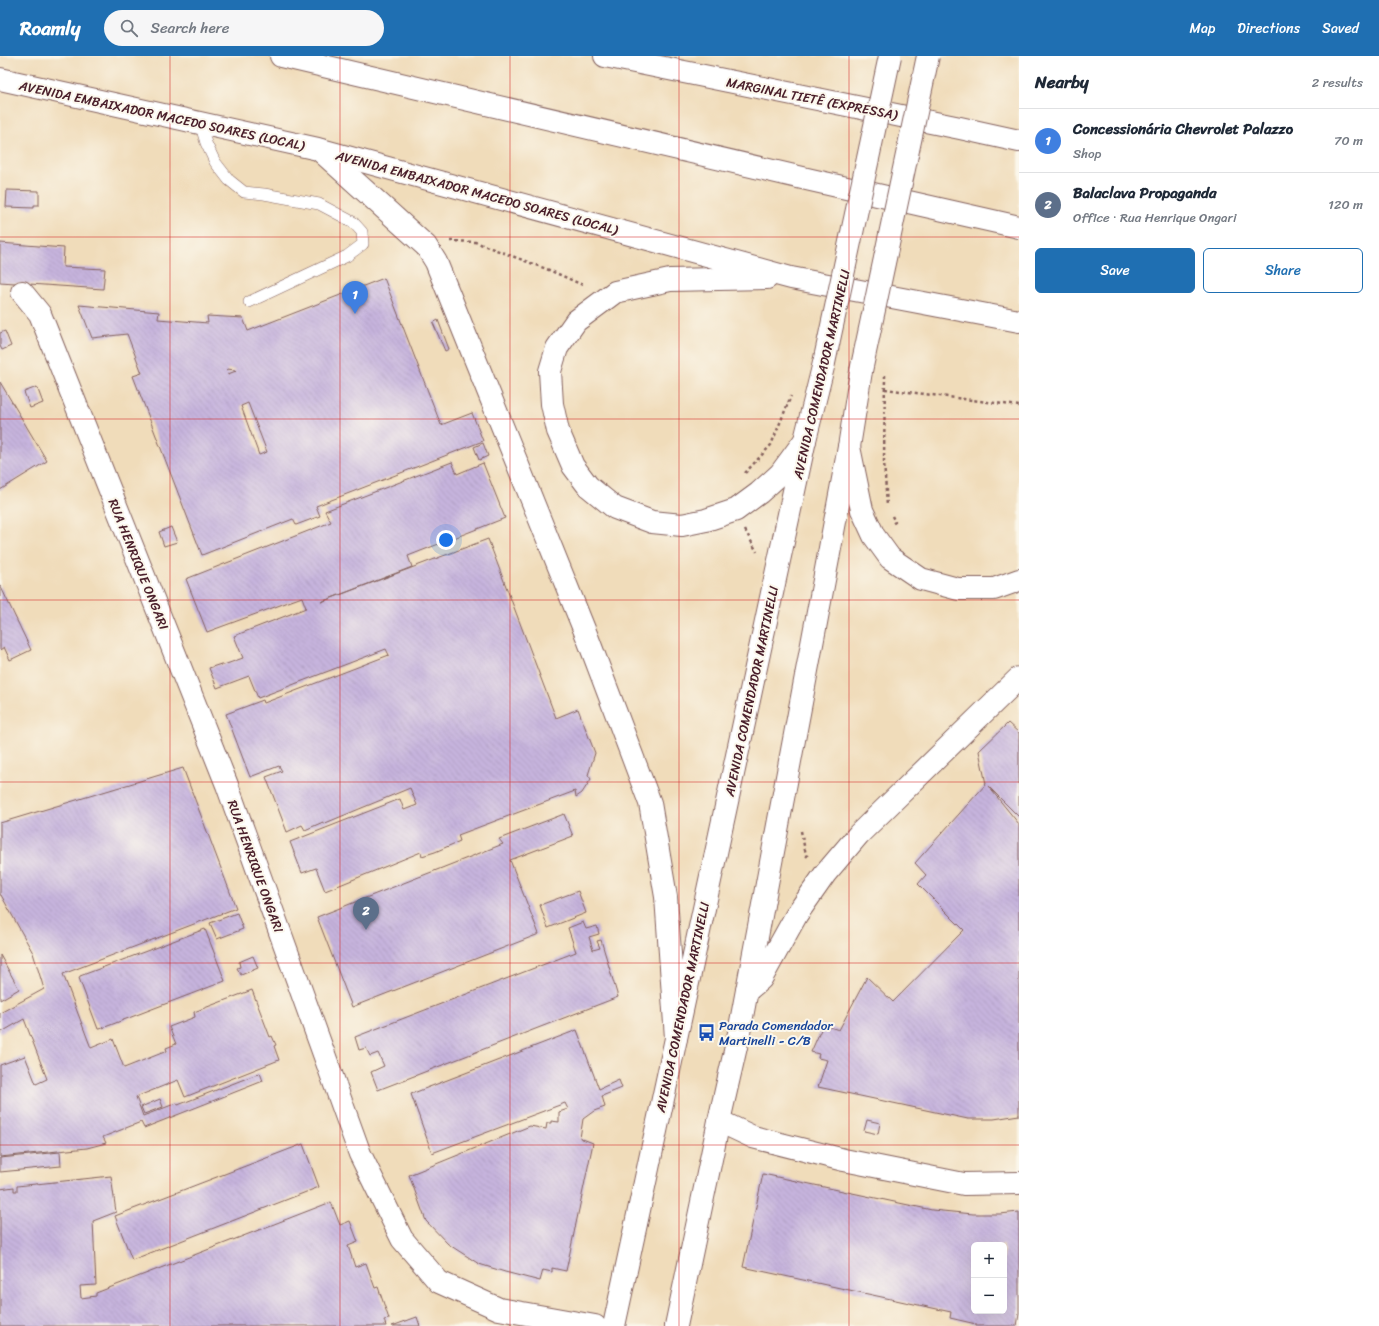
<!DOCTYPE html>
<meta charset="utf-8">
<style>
body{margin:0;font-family:Sriracha,sans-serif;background:#f6f6f7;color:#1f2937}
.controls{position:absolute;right:12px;bottom:12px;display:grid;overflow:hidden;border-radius:6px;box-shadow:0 4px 16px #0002}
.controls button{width:36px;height:36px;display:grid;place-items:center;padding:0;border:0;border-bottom:1px solid #e0e1e3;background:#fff;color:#1f2937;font:20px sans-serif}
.you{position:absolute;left:446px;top:484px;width:14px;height:14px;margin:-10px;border:3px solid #fff;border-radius:50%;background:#1a73e8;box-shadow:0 0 0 6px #1a73e833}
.badge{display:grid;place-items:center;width:26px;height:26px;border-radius:50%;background:#1f6fb2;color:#fff;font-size:13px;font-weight:700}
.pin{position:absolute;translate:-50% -33px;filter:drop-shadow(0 1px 2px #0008)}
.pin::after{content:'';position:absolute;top:21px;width:14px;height:12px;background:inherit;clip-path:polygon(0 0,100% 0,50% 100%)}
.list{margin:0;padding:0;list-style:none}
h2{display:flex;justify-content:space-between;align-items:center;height:52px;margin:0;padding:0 16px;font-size:17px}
h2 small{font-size:13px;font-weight:400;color:#747a83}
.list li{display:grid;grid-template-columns:26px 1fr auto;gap:12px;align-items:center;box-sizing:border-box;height:64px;padding:0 16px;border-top:1px solid #e0e1e3}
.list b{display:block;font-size:15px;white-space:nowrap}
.list p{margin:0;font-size:13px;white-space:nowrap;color:#747a83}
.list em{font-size:13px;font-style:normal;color:#747a83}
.actions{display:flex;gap:8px;padding:12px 16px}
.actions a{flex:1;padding:9px 0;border:1px solid #1f6fb2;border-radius:6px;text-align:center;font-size:14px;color:#1f6fb2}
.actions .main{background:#1f6fb2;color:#fff}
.icon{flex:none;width:22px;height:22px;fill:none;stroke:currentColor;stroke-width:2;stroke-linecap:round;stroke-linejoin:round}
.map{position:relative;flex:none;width:1019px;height:1270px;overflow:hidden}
header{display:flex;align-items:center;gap:24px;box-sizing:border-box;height:56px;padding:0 20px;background:#1f6fb2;color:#fff}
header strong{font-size:19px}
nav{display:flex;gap:22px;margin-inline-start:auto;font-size:14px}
.search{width:280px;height:36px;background:#f6f6f7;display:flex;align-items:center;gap:10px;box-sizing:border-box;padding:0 14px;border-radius:22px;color:#747a83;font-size:15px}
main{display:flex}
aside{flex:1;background:#fff}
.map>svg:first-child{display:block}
.building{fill:url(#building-back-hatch);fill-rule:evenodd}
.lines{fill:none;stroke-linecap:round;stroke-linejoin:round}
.service-casing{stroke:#84615d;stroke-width:12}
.minor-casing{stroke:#84615d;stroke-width:24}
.primary-casing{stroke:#84615d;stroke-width:24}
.trunk-casing{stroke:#84615d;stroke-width:24}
.motorway-casing{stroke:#84615d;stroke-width:24}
.path{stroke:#84615d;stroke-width:2.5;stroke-dasharray:3 3;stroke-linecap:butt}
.service{stroke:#fff;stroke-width:11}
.minor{stroke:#fff;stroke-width:22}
.primary{stroke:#fff;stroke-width:22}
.trunk{stroke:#fff;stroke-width:22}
.motorway{stroke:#fff;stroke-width:22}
.primary-bridge-casing{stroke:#84615d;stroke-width:24;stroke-linecap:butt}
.primary-bridge{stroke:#fff;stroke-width:22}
.grid{fill:none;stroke:#d62828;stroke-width:1;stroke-opacity:0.55}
.labels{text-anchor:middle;stroke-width:4;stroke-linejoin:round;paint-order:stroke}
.street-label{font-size:13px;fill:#4a1f2b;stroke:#fbf7ec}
.transit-label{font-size:13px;fill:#164399;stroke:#fbf7ec;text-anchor:start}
</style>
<header>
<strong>Roamly</strong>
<div class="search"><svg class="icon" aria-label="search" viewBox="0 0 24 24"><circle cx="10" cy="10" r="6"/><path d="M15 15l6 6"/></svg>Search here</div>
<nav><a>Map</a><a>Directions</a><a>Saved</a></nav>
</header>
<main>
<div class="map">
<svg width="1019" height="1270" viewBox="0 0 1019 1270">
<defs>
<pattern id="building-back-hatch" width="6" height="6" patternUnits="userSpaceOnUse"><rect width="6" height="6" fill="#c6b4dd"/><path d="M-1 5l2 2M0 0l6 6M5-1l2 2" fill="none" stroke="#ac9abe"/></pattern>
</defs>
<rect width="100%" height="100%" fill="#fbf7ec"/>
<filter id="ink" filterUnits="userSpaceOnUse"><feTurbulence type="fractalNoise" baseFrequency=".025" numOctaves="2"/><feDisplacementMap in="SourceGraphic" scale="8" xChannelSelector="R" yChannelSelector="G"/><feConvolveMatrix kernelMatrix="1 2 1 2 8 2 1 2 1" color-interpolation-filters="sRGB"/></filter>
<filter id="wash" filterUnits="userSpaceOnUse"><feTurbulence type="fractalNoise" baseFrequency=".012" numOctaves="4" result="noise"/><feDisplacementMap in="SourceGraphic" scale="16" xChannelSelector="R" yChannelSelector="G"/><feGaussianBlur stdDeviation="0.9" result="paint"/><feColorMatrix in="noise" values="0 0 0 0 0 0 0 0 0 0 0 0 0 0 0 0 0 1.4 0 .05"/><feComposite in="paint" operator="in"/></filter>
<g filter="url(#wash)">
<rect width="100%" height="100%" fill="#f0dcba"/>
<g id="blocks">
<g class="building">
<polygon points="7,134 39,135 39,149 34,149 34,152 6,151"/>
<polygon points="0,187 64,192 63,211 105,213 103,233 0,226"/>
<path d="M384 222 441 369 472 357 483 385 316 450 320 460 296 469 293 463 202 499 133 320 142 317 127 278 92 282 79 249 159 256 158 263 208 267 207 260 243 262 248 275ZM227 313 235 314 236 315 228 318ZM248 347 267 396 259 399 241 350Z"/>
<polygon points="438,264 449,293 445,295 433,267"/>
<polygon points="5,275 11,290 2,294 0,290 0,277"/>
<polygon points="0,326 47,405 0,434"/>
<polygon points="37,331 43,347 30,352 24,336"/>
<polygon points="483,387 488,400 479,404 474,391"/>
<polygon points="452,406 457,418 483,407 505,462 408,500 412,511 321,546 488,483 556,662 578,653 595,697 588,719 591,723 582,737 576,741 575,735 458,779 460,785 435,796 422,800 421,796 325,835 316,812 302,817 290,786 400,743 404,754 417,749 410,732 323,768 323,766 305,774 302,769 287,776 266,721 282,715 279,710 250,721 226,658 263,644 264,647 389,599 386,593 258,642 249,620 217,632 209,612 221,608 221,610 243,602 234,580 306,552 302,541 207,576 186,523 331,466 325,455"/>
<polygon points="171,471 177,486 164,490 159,476"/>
<polygon points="0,529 31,594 10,604 4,591 0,594"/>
<polygon points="1008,667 1019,677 1019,761 988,730 1019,768 1019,1059 994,1063 968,1063 818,1031 827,1004 818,1002 819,998 811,996 823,969 839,974 867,921 893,946 964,874 918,828 926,819 915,807 986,728 979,695"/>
<polygon points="183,712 236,852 63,918 91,992 113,983 124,1012 167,995 166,992 176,988 169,971 195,961 194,956 252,934 270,981 272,980 276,989 274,990 279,1004 185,1041 178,1024 136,1041 143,1060 177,1047 178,1049 260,1017 263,1025 144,1072 141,1066 103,1081 106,1087 87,1092 0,1101 0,1009 25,1000 36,1028 47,1023 24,963 0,977 0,957 44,933 33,897 1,839 0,839 0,767"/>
<polygon points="564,758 573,780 510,804 539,878 352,951 317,861 503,788 499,783"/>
<polygon points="578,835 586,857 548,872 540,849"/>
<polygon points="237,857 243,873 217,883 210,867"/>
<polygon points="583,866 586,873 597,870 599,878 589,881 593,894 600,892 597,885 601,884 618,941 378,1034 371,1016 384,1010 378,997 370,1000 366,992 359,994 355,981 576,896 568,872"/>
<polygon points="205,873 225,925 100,973 98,973 79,922 80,920"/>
<polygon points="0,899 19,933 0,944"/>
<polygon points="253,900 258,912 241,919 237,912 240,911 239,906"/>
<polygon points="577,974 599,1033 619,1024 622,1032 602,1040 605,1051 594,1055 583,1063 580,1082 593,1087 566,1215 552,1212 552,1216 543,1214 540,1225 505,1216 479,1208 448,1188 426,1165 409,1119 530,1070 546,1073 547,1067 551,1067 551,1065 559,1066 559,1056 568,1053 565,1047 432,1097 411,1038"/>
<polygon points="160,1043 163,1051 144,1058 141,1051"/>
<polygon points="867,1064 880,1067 878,1078 864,1075"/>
<polygon points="303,1088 319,1131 132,1204 115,1160"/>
<polygon points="60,1096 61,1110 0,1116 0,1102"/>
<path d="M763 1118 932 1154 973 1158H1000L1019 1156V1258L1017 1270H976V1268L950 1262 951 1256 743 1211ZM974 1189H1004V1255H974Z"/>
<polygon points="111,1120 116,1156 93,1165 96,1229 80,1230 81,1242 96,1240 96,1237 331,1146 340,1169 350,1165 358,1186 348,1190 355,1211 366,1207 375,1232 378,1231 389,1263 384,1264 386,1270 0,1270 0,1133 14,1131 14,1135 17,1135 17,1130"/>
<polygon points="417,1261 420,1270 392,1270"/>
</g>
</g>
</g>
<g filter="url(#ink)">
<use href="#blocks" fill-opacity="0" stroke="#84615d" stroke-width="1"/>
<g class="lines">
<defs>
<polyline id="service" points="200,67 206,87 215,106 229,124 244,136 264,138 319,148 353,166 362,176 363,188 347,200 249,246"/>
<g id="minor">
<polyline points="22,236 40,258 227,729 360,1098 402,1183 439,1226 499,1253 595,1270"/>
<polyline points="719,1065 753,1081 844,1104 964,1128 1019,1127"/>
</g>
<g id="primary">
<polyline points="614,1270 805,384 824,307"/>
<polyline points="676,1270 719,1065 738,982 849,391 861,315"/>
</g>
<g id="trunk">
<polyline points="281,0 811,124 1019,171"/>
<polyline points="0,23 318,93 791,222 1019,265"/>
<polyline points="322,96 426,190 436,206 588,583 650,747 666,841 676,982"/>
<polyline points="767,222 670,224 615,236 576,265 557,292 550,315 552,348 558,375 573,410 588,430 615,452 652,466 682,469 706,464 736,454 759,437 780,418 805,384"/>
<polyline points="849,391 862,454 874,480 890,502 921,523 958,533 994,533 1019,524"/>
<polyline points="747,935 761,923 797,858 825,818 859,778 1019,622"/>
</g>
<polyline id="motorway" points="605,0 960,72 1019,85"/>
</defs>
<use href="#service" class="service-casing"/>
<use href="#minor" class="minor-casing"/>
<use href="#primary" class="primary-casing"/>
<use href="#trunk" class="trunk-casing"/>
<use href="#motorway" class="motorway-casing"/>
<g class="path">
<polyline points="450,185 475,186 549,214 585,230"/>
<polyline points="885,319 884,405 887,450"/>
<polyline points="885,333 1019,350"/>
<polyline points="745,417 771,389 791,340"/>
<polyline points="892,460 895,466 892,468"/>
<polyline points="745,474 757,496"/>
<polyline points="801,775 806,799 809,802"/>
</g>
<use href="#service" class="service"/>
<use href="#minor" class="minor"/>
<use href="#primary" class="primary"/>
<use href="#trunk" class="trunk"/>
<use href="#motorway" class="motorway"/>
<defs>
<g id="primary-bridge">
<polyline points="824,307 890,0"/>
<polyline points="861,315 928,0"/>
</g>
</defs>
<use href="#primary-bridge" class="primary-bridge-casing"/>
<use href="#primary-bridge" class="primary-bridge"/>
</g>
</g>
<path class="grid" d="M170 0V1270M340 0V1270M510 0V1270M679 0V1270M849 0V1270M0 181H1019M0 363H1019M0 544H1019M0 726H1019M0 907H1019M0 1089H1019"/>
<defs>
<symbol id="bus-bare" viewBox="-9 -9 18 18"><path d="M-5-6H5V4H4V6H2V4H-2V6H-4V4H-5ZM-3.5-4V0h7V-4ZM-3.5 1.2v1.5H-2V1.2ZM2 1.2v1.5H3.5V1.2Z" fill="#1a4fb4" stroke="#fbf7ec" stroke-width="2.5" paint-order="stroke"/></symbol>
</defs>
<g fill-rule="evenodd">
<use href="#bus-bare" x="694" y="964" width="25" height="25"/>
</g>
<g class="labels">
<g class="street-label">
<text transform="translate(812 42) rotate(11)" y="5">MARGINAL TIETÊ (EXPRESSA)</text>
<text transform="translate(162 59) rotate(12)" y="5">AVENIDA EMBAIXADOR MACEDO SOARES (LOCAL)</text>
<text transform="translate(477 136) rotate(15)" y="5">AVENIDA EMBAIXADOR MACEDO SOARES (LOCAL)</text>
<text transform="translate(821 318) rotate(-77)" y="5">AVENIDA COMENDADOR MARTINELLI</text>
<text transform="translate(139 508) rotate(68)" y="5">RUA HENRIQUE ONGARI</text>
<text transform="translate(751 635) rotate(-78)" y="5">AVENIDA COMENDADOR MARTINELLI</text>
<text transform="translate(256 810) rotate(70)" y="5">RUA HENRIQUE ONGARI</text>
<text transform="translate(682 951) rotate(-78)" y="5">AVENIDA COMENDADOR MARTINELLI</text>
</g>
<g class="transit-label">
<text x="719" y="974">Parada Comendador<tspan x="719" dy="15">Martinelli - C/B</tspan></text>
</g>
</g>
</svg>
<div class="controls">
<button>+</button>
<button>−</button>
</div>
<div class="you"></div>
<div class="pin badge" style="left:355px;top:258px;background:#3f7fe0">1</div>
<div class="pin badge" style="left:366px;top:874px;background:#5c6f8a">2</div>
</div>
<aside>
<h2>Nearby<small>2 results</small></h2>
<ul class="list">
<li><span class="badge" style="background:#3f7fe0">1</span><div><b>Concessionária Chevrolet Palazzo</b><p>Shop</p></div><em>70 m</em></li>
<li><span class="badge" style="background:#5c6f8a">2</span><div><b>Balaclava Propaganda</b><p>Office · Rua Henrique Ongari</p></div><em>120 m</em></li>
</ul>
<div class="actions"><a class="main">Save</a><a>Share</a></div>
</aside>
</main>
